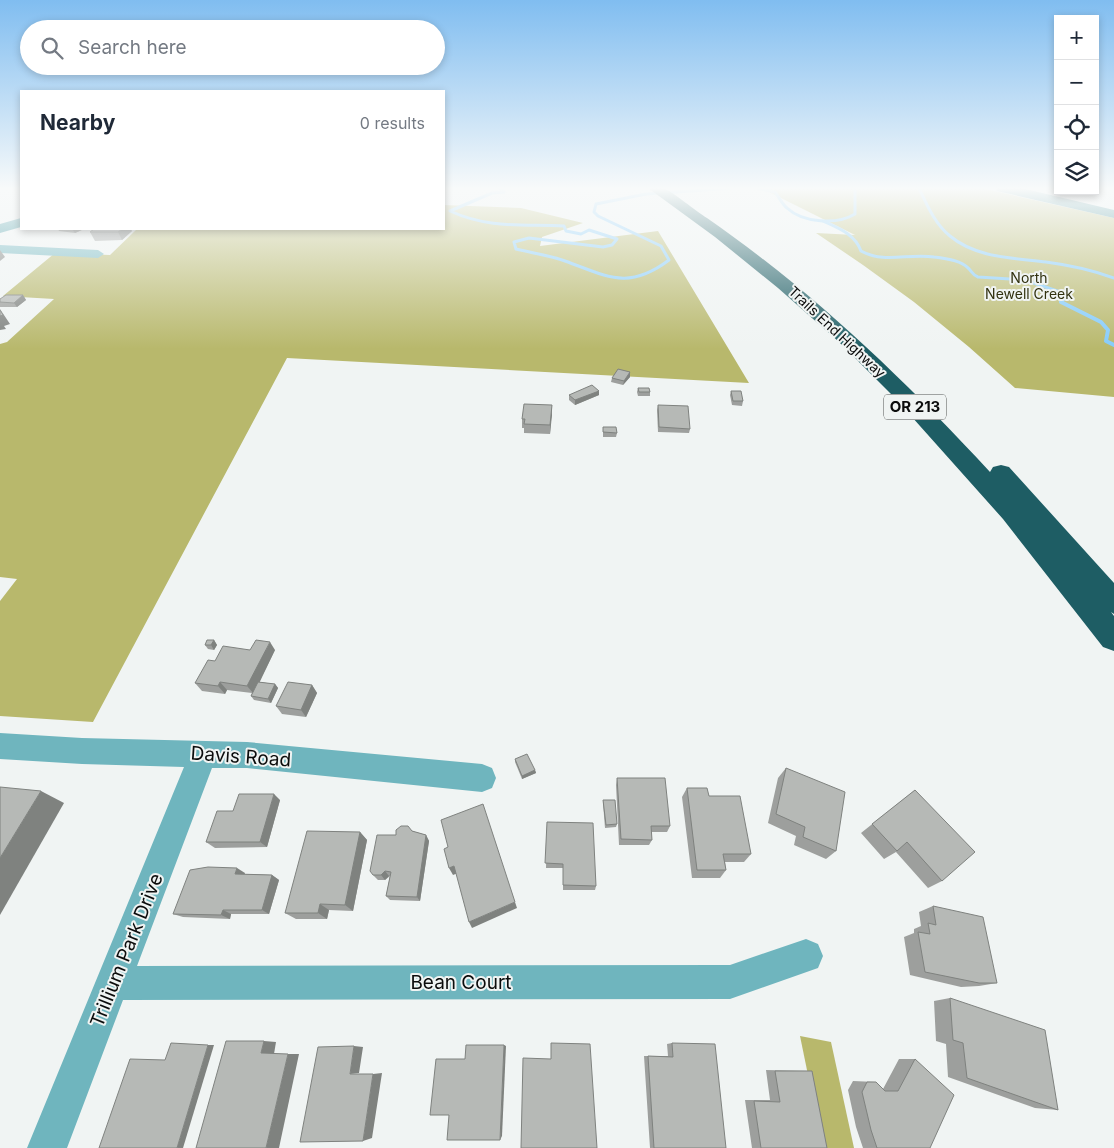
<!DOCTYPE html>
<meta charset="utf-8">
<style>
body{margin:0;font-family:Inter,sans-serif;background:#f2f2f3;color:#1f2937}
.controls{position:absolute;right:15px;top:15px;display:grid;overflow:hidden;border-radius:0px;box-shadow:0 2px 8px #0003}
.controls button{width:45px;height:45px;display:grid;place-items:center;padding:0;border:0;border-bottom:1px solid #e0e1e3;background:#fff;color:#1f2937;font:25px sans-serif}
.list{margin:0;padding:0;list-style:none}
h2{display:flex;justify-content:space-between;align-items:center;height:65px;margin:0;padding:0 20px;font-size:21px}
h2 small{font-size:16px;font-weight:400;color:#747a83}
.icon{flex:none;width:28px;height:28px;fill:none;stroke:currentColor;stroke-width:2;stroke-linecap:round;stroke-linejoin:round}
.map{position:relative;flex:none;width:1114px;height:1148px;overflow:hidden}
.search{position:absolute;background:#fff;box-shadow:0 2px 8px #0003;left:20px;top:20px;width:425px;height:55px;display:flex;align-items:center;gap:12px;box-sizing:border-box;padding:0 18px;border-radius:28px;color:#747a83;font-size:19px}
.panel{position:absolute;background:#fff;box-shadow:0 2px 8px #0003;left:20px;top:90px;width:425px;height:140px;border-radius:0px}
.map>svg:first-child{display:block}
.forest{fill:#b8b86c}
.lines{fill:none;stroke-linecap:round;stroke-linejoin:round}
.stream-far1{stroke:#84cbfb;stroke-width:3}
.stream{stroke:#84cbfb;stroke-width:4}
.street{fill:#6fb5be;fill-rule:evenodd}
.secondary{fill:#35919c;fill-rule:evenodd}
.primary{fill:#1c7680;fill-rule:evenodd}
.highway{fill:#1e5d64;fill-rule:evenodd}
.wall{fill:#9d9f9d}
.shaded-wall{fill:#7f827f}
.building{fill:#b6b9b6;stroke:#7f827f}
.labels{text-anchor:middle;stroke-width:4;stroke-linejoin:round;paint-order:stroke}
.far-park-label{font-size:14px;fill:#31310f;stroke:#f0f4f3}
.far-street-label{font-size:14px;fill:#0b0c0c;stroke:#f0f4f3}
.shield{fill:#f0f4f3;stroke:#505251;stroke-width:1}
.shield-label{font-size:15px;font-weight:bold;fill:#0b0c0c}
.near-street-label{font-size:19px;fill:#0b0c0c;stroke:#f0f4f3}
</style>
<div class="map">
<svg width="1114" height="1148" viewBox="0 0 1114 1148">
<rect width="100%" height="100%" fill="#f0f4f3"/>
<g class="forest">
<polygon points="761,188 981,188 1114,218 1114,397 1015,388 969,347 914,302 863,265 816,233 855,235"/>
<polygon points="444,205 521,208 583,223 542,237 540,246 658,231 749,383 287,358 93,722 0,716 0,601 17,579 0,577 0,344 7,342 54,299 3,296 55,253 110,255 137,229 444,229"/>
<polygon points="800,1036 831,1042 854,1148 823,1148"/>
</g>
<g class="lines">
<g class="stream-far1">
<path d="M499 188 504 192 492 193 450 211C489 229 523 224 564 226L566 231 581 234 589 230 617 239 612 245 603 247 529 238 514 242 516 249C532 253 549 255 565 261 607 276 628 291 669 260L661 246 598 216 594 212 596 204 646 194 733 188"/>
<path d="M756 188 775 192C779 197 782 204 787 208 803 223 837 225 855 214V188"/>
<path d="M919 188C927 205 935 224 950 236 976 258 1014 258 1046 262 1069 265 1092 270 1114 278"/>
<path d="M823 221C838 228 855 234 861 251 885 264 908 253 934 257 943 258 960 260 967 267 972 271 972 275 978 277L1025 280 1066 294 1065 296"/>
</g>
<polyline class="stream" points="1066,295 1061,302 1101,322 1108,330 1106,341 1114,345"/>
<g class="street">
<polygon points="0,245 98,250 104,254 98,258 0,253"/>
<polygon points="0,733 82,738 247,742 482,764 492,768 496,778 492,788 482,792 247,768 212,768 137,966 730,965 806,939 818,944 823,956 818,968 730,999 123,1000 67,1148 27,1148 184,767 82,764 0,759"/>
</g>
<polygon class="secondary" points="21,218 21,227 0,233 0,224"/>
<polygon class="primary" points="996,188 1021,188 1114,210 1114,218 997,191"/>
<path class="highway" d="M648 188C652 188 658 187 663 188 672 191 697 212 707 218 811 290 904 379 990 472L993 467 1001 465 1009 467 1114 583V614L1111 612 1114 616V651L1103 647 1003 519 895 398 838 341 778 288 715 237Z"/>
</g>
<g class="wall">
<polygon points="58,229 84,229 75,233 59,231"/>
<polygon points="132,231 122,240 95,241 90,232"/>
<polygon points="23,295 26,300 17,307 0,307 0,299"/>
<polygon points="630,372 630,377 623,385 611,382 612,378"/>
<polygon points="638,388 650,392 650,396 638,396 637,392"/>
<polygon points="599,391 599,395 575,405 569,400 569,395"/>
<polygon points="731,391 743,401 742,406 732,405 730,395"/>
<polygon points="552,405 550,434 524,433 524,428 522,428 522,419"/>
<polygon points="658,405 690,429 689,433 658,432 657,410"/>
<polygon points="603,427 617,433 616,437 603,437"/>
<polygon points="214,640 217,645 214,650 208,649 205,645"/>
<polygon points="250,650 275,650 259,682 275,684 278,688 271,703 254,700 251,696 252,693 227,690 225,694 202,691 195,683 215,661"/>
<polygon points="312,685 317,693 306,717 282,714 276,706"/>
<polygon points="515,759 535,770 536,773 522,779 515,762"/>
<polygon points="786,768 836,851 826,859 794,845 796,836 768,823 778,778"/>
<polygon points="617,778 670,826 667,832 651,832 652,840 649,845 619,845 616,785"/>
<polygon points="687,788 709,796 751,854 744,862 725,862 726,870 720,878 692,878 682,797"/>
<polygon points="915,790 942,881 928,888 896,852 884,859 861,833"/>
<polygon points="280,800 267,847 215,848 206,842 233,811"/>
<polygon points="603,800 617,824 616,827 605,828 603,803"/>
<polygon points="547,822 596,886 595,890 563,890 563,868 546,868"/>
<polygon points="412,831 426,835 429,841 420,901 390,900 386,896 390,876 385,880 378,880 373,875 396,835"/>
<polygon points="360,832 367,840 353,911 329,910 327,919 296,919 285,913"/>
<polygon points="245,873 244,874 272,875 279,880 269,914 231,914 230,919 183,917 173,914"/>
<polygon points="933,906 997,983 979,986 961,987 910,975 904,937 914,933 914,929 921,926 919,912"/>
<polygon points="950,998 1058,1110 1035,1108 948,1077 946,1044 936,1041 934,1001"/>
<polygon points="672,1043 726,1148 650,1148 644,1056 668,1056 667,1044"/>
<polygon points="899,1059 915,1059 930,1148 863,1148 856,1127 848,1090 853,1081 876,1082 883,1089"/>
<polygon points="766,1070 812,1071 827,1148 752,1148 745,1100 770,1100"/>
</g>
<g class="shaded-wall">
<polygon points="72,229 84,229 75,233"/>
<polygon points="122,229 131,229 132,231 122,240 118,232"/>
<polygon points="0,250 5,257 0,261"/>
<polygon points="23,295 26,300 17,307 14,303"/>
<polygon points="0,309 10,324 4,326 6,329 0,330"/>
<polygon points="630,372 630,377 623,385 624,381"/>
<polygon points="599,391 599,395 575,405 575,400"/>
<polygon points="552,405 552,415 550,434 550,425"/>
<polygon points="214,640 217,645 214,650 211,645"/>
<polygon points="270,642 275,650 254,694 247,686"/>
<polygon points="220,682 227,690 225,694 218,686"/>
<polygon points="275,684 278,688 271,703 268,699"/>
<polygon points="312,685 317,693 306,717 301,710"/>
<polygon points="535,770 536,773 522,779 522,776"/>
<polygon points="41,791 64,803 0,915 0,858"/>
<polygon points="274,794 280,800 267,847 260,842"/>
<polygon points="360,832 367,840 353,911 345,905"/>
<polygon points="426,835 429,841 420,901 417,897"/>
<polygon points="454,866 458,873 453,875 449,868"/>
<polygon points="237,868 245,873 243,879 235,874"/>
<polygon points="385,871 389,876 385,880 381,875"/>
<polygon points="272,875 279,880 269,914 262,910"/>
<polygon points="515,902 517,908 472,928 469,922"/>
<polygon points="320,904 329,910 327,919 318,913"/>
<polygon points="223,910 231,914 230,919 221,915"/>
<polygon points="264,1041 276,1042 274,1054 261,1053"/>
<polygon points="208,1045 214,1045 183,1148 177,1148"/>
<polygon points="504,1045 506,1046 502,1136 500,1140"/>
<polygon points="354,1046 363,1047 359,1073 350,1074"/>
<polygon points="288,1054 299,1054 279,1148 266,1148"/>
<polygon points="382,1073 372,1138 363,1141 373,1074"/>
</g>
<g class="building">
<polygon points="94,229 122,229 118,232 90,232"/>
<polygon points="6,295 23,295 14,303 0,302 0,299"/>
<polygon points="0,310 3,315 0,316"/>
<polygon points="618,369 630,372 624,381 612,378"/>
<polygon points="592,385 599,391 575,400 569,395"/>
<polygon points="638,388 649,388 650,392 639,392"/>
<polygon points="731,391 741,391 743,401 733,401"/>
<polygon points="524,404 552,405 550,425 524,424 525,419 522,419"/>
<polygon points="658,405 688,406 690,429 659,427"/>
<polygon points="603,427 616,427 617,433 603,432"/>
<polygon points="207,640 214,640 211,645 205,645"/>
<polygon points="256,640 270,642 247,686 220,682 218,686 195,683 208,660 215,661 223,646 250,650"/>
<polygon points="258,682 275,684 268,699 251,696"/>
<polygon points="288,682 312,685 301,710 276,706"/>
<polygon points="527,754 535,770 522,776 515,759"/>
<polygon points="786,768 845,792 836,851 803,837 805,827 776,814"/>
<polygon points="617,778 665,778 670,826 651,826 652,840 621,839"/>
<polygon points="0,787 41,791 0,858"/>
<polygon points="687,788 707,788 709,796 740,796 751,854 723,854 726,870 697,870"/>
<polygon points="915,790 975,852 942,881 907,842 897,851 872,824"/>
<polygon points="239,794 274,794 260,842 206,842 217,811 233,811"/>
<polygon points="603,800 615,800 617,824 606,825"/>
<polygon points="483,804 515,902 469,922 454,866 449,868 444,849 448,847 441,820"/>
<polygon points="547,822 593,823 596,886 563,885 563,864 545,863"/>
<polygon points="401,826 408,826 412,831 426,835 417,897 386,896 391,872 385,871 381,875 373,875 370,871 377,835 396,835 396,830"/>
<polygon points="307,831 360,832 345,905 320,904 318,913 285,913"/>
<polygon points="208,867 237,868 235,874 272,875 262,910 223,910 221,915 173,914 190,870"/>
<polygon points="933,906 983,917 997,983 979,983 925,972 918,932 930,934 928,923 936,925"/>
<polygon points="950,998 1045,1030 1058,1110 967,1078 963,1043 953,1040"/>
<polygon points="226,1041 264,1041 261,1053 288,1054 266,1148 196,1148"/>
<polygon points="171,1043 208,1045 177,1148 99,1148 130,1059 165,1060"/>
<polygon points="551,1043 590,1044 597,1148 521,1148 523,1058 551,1059"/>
<polygon points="672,1043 715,1044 726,1148 654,1148 648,1056 673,1057"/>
<polygon points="466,1045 504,1045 500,1140 447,1140 449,1115 430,1115 436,1059 465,1059"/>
<polygon points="354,1046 350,1074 373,1074 363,1141 300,1142 318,1047"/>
<polygon points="915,1059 954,1095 930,1148 877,1148 871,1130 862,1092 867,1082 876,1082 885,1091 898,1091"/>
<polygon points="775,1071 812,1071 827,1148 761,1148 754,1101 780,1102"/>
</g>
<linearGradient id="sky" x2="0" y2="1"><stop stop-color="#80bdf0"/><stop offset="0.54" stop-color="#f8fafa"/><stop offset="1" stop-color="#f8fafa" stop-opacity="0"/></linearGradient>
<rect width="1114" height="349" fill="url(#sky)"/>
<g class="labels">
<g class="far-park-label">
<text x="1029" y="283">North<tspan x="1029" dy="16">Newell Creek</tspan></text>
</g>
<g class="far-street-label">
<text transform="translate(837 332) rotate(43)" y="5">Trails End Highway</text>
</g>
<rect class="shield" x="884" y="394.5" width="62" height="25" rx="4"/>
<g class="shield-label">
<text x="915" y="412">OR 213</text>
</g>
<g class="near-street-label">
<text transform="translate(241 756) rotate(4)" y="7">Davis Road</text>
<text transform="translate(126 950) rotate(-68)" y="7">Trillium Park Drive</text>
<text x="461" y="989">Bean Court</text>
</g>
</g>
</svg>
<div class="controls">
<button>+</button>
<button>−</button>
<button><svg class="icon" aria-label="locate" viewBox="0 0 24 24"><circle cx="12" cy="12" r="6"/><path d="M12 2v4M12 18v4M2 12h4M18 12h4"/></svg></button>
<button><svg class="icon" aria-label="layers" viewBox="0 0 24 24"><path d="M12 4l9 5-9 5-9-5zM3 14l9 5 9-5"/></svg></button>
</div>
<div class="search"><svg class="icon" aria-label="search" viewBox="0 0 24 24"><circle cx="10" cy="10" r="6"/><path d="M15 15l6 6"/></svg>Search here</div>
<section class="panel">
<h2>Nearby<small>0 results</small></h2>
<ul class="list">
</ul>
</section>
</div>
